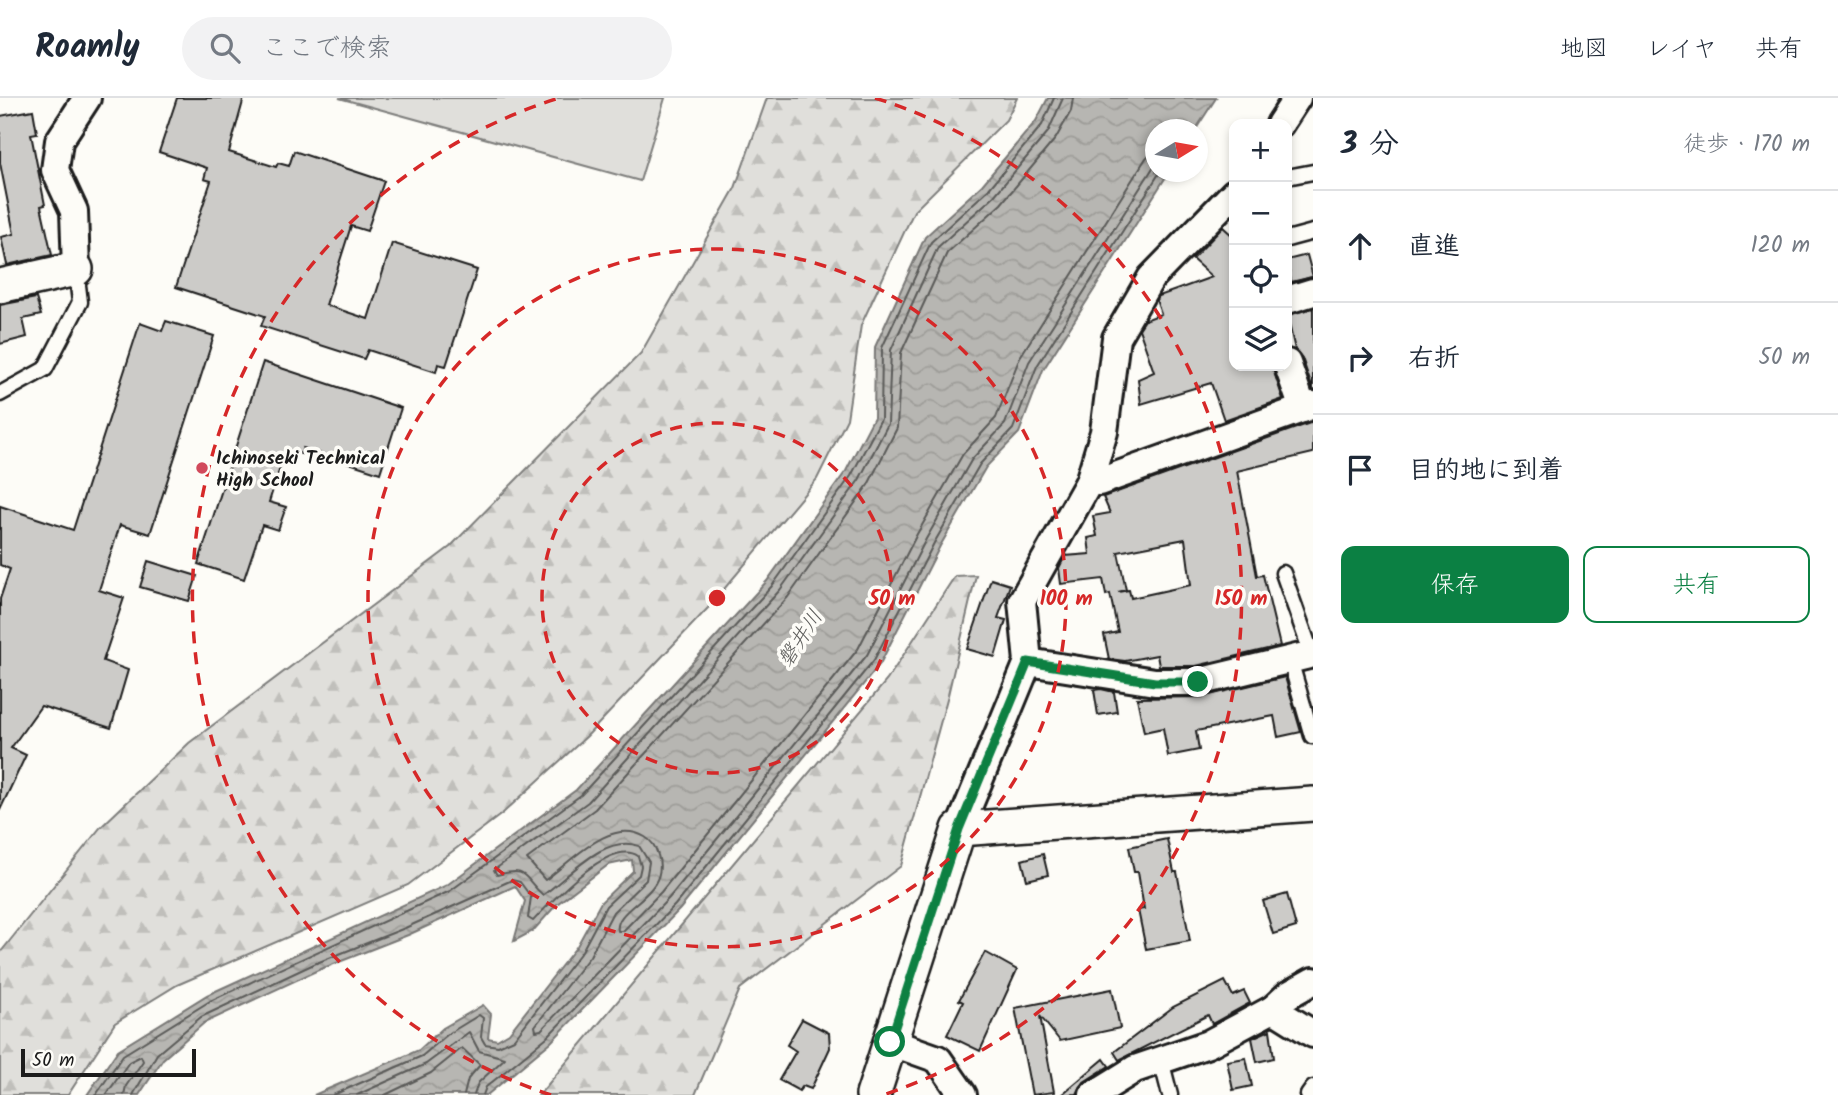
<!DOCTYPE html>
<html lang="ja">
<meta charset="utf-8">
<style>
body{margin:0;font-family:Kalam,"Klee One",sans-serif;background:#f2f2f3;color:#1f2937}
.controls{position:absolute;right:21px;top:21px;display:grid;overflow:hidden;border-radius:14px;box-shadow:0 4px 10px #0003}
.controls button{width:63px;height:63px;display:grid;place-items:center;padding:0;border:0;border-bottom:2px solid #e0e1e3;background:#fff;color:#1f2937;font:35px sans-serif}
.compass{position:absolute;left:1145px;top:21px;width:63px;height:63px;border-radius:50%;background:#fff;box-shadow:0 4px 10px #0003;rotate:79deg}
.scale{position:absolute;left:21px;bottom:18px;width:175px;box-sizing:border-box;padding-left:7px;border:4px solid #1c1c1c;border-top:0;font-size:19px;line-height:24px;white-space:nowrap;color:#1c1c1c;-webkit-text-stroke:5px #fdfcf7;paint-order:stroke}
.stop{position:absolute;width:21px;height:21px;margin:-16px;border:5px solid #0b8043;border-radius:50%;background:#fff}
.stop.end{background:#0b8043;border-color:#fff;box-shadow:0 2px 7px #0008}
.list{margin:0;padding:0;list-style:none}
h2{display:flex;justify-content:space-between;align-items:center;height:91px;margin:0;padding:0 28px;font-size:30px}
h2 small{font-size:23px;font-weight:400;color:#747a83}
.list li{display:grid;grid-template-columns:46px 1fr auto;gap:21px;align-items:center;box-sizing:border-box;height:112px;padding:0 28px;border-top:2px solid #e0e1e3}
.list b{display:block;font-size:26px;white-space:nowrap}
.list em{font-size:23px;font-style:normal;color:#747a83}
.actions{display:flex;gap:14px;padding:21px 28px}
.actions a{flex:1;padding:16px 0;border:2px solid #0b8043;border-radius:14px;text-align:center;font-size:24px;color:#0b8043}
.actions .main{background:#0b8043;color:#fff}
.icon{flex:none;width:38px;height:38px;fill:none;stroke:currentColor;stroke-width:2;stroke-linecap:round;stroke-linejoin:round}
.map{position:relative;flex:none;width:1313px;height:997px;overflow:hidden}
header{display:flex;align-items:center;gap:42px;box-sizing:border-box;height:98px;padding:0 35px;background:#fff;border-bottom:2px solid #e0e1e3}
header strong{font-size:33px}
nav{display:flex;gap:38px;margin-inline-start:auto;font-size:24px}
.search{width:490px;height:63px;background:#f2f2f3;display:flex;align-items:center;gap:18px;box-sizing:border-box;padding:0 24px;border-radius:38px;color:#747a83;font-size:26px}
main{display:flex}
aside{flex:1;background:#fff}
.map>svg:first-child{display:block}
.forest{fill:url(#forest-firs);stroke:#7e7e7c;stroke-width:2}
.garden{fill:#e0dfdb;stroke:#7e7e7c;stroke-width:2}
.water{fill:url(#water-waves);stroke:#797876;stroke-width:2}
.lines{fill:none;stroke-linecap:round;stroke-linejoin:round}
.shore{stroke:#5a5a58;stroke-width:2}
.building{fill:#cccbc8;stroke:#1c1c1c;stroke-width:2;fill-rule:evenodd}
.service-casing{stroke:#1c1c1c;stroke-width:19}
.minor-casing{stroke:#1c1c1c;stroke-width:32}
.tertiary-casing{stroke:#1c1c1c;stroke-width:38}
.service{stroke:#fdfcf7;stroke-width:14}
.minor{stroke:#fdfcf7;stroke-width:26}
.tertiary{stroke:#fdfcf7;stroke-width:33}
.route{stroke:#0b8043;stroke-width:9}
.ring{fill:none;stroke:#d62828;stroke-width:3.5;stroke-dasharray:12 9}
.poi-dot{fill:#d1495b;stroke:#fdfcf7;stroke-width:2.5}
.labels{text-anchor:middle;stroke-width:7;stroke-linejoin:round;paint-order:stroke}
.poi-label{font-size:19px;font-weight:bold;fill:#1c1c1c;stroke:#fdfcf7;text-anchor:start}
.water-label{font-size:21px;font-style:italic;fill:#5a5a58;stroke:#fdfcf7}
.centre{fill:#d62828;stroke:#fdfcf7;stroke-width:3.5}
.ring-label{font-size:21px;text-anchor:middle;font-weight:bold;fill:#d62828;stroke:#fdfcf7;stroke-width:7;stroke-linejoin:round;paint-order:stroke}
</style>
<header>
<strong>Roamly</strong>
<div class="search"><svg class="icon" aria-label="search" viewBox="0 0 24 24"><circle cx="10" cy="10" r="6"/><path d="M15 15l6 6"/></svg>ここで検索</div>
<nav><a>地図</a><a>レイヤ</a><a>共有</a></nav>
</header>
<main>
<div class="map">
<svg width="1313" height="997" viewBox="0 0 1313 997">
<defs>
<pattern id="forest-firs" width="22" height="20" patternUnits="userSpaceOnUse" patternTransform="scale(1.75)"><rect width="22" height="20" fill="#e0dfdb"/><path d="M5 1l3.5 6h-7zM16 11l3.5 6h-7z" fill="#c0bfbb"/></pattern>
<pattern id="water-waves" width="16" height="10" patternUnits="userSpaceOnUse" patternTransform="scale(1.75)"><rect width="16" height="10" fill="#b7b6b2"/><path d="M0 5q4-4 8 0t8 0" fill="none" stroke="#9d9c98"/></pattern>
</defs>
<rect width="100%" height="100%" fill="#fdfcf7"/>
<filter id="ink" filterUnits="userSpaceOnUse"><feTurbulence type="fractalNoise" baseFrequency=".0143" numOctaves="2"/><feDisplacementMap in="SourceGraphic" scale="14" xChannelSelector="R" yChannelSelector="G"/><feConvolveMatrix kernelMatrix="1 2 1 2 8 2 1 2 1" color-interpolation-filters="sRGB"/></filter>
<g filter="url(#ink)">
<g class="forest">
<polygon points="767,0 1017,0 1006,22 914,113 861,227 847,321 817,381 708,510 587,638 503,715 408,787 177,887 115,925 68,997 0,997 0,855 100,730 189,645 450,449 641,255 735,90"/>
<polygon points="976,477 948,597 901,768 740,891 695,997 539,997 887,582 955,478"/>
</g>
<polygon class="garden" points="339,0 665,0 640,83"/>
<polygon class="water" points="1048,0 1216,0 1196,31 1156,32 1156,74 1169,74 1043,272 1019,335 986,369 940,448 880,566 680,811 551,944 487,997 314,997 419,952 443,930 483,907 491,916 488,940 497,942 509,935 577,848 601,804 633,773 632,762 608,767 557,806 533,833 514,843 525,803 515,788 408,837 316,873 204,925 163,961 139,997 87,997 118,952 207,897 447,787 576,692 767,483 846,373 874,319 875,249 925,139 982,87 1036,23"/>
<g class="lines">
<g class="shore">
<path d="M1063 0 1048 34 994 98 938 149 891 252 888 326 859 382 780 492 588 704 494 772 497 777C529 768 523 780 543 797 569 779 604 735 639 748L649 764 646 782 613 814 590 858 535 928 536 933 541 932 669 800 867 557 926 441 972 361 1005 326 1029 264 1156 65"/>
<path d="M1073 0 1071 13 1056 40 1001 106 947 155 901 255 897 330 868 387 788 499 595 711 527 761 545 782C571 764 610 718 645 739 652 743 656 750 658 757 671 798 613 808 618 833H623L661 794 858 551 917 436 963 356 996 320 1020 259 1146 60 1156 51"/>
<polyline points="96,997 123,957 210,903 450,793 581,697 772,488 851,378 881,321 882,250 931,144 988,92 1042,27 1054,0"/>
<polyline points="106,997 129,964 141,958 143,963 126,988 124,997"/>
<path d="M133 997 157 956 201 919 314 866 405 830 512 782 520 784 531 799 528 820 533 823C551 804 610 739 638 758L641 768 639 777 606 808 582 853 514 941 498 948 485 946 481 939 483 920 479 917 448 936 422 958 333 997"/>
<polyline points="357,997 426,966 469,934 479,953 505,960 478,985 474,997"/>
<polyline points="385,997 431,975 462,950 480,967 468,981 464,997"/>
<polyline points="483,997 486,989 547,939 675,807 874,562 934,445 980,366 1013,331 1037,268 1160,74"/>
</g>
</g>
<g class="building">
<polygon points="177,0 244,0 229,54 276,69 278,65 289,68 294,53 384,83 367,133 351,128 326,207 368,221 392,145 477,172 446,268 438,266 436,274 368,252 364,261 261,228 265,218 176,189 211,83 204,81 207,70 159,54"/>
<polygon points="33,12 37,35 31,36 45,107 41,108 52,157 7,167 1,139 14,136 0,65 0,18"/>
<polygon points="1223,129 1234,139 1234,268 1272,268 1283,301 1224,322 1211,285 1141,306 1138,281 1154,274 1139,231 1145,222 1161,216 1156,202 1159,198 1212,179 1192,161"/>
<polygon points="1307,157 1313,179 1291,184 1287,162"/>
<polygon points="36,200 41,217 23,221 27,239 0,246 0,207"/>
<polygon points="1313,210 1313,292 1302,260 1295,252 1287,217"/>
<polygon points="166,223 214,238 150,436 120,427 99,492 124,500 103,563 128,572 111,630 41,608 11,650 26,657 0,712 0,501 10,471 0,467 0,408 73,432 140,225 162,233"/>
<polygon points="263,264 401,310 380,375 303,350 301,356 286,351 269,404 286,409 278,432 262,427 244,481 198,466"/>
<path d="M1313 324V355L1237 373 1257 478 1263 477 1280 548 1196 568H1159L1157 557 1125 563 1109 561 1104 537 1118 534 1110 496 1106 497 1103 481 1061 486 1059 470 1065 458 1090 456 1088 440 1097 438 1093 418 1110 415 1103 399ZM1185 441 1191 487 1131 500 1129 492 1118 494 1126 492 1118 454Z"/>
<polygon points="148,463 197,478 189,503 140,489"/>
<polygon points="991,481 1010,487 998,520 1006,522 995,559 967,551"/>
<polygon points="1285,579 1301,634 1278,639 1274,618 1196,633 1199,652 1168,658 1163,630 1144,634 1137,600 1201,599"/>
<polygon points="1101,591 1114,594 1117,614 1098,617 1094,592"/>
<polygon points="1167,741 1174,774 1177,774 1190,843 1146,851 1138,812 1144,811 1138,774 1134,774 1129,749"/>
<polygon points="1043,756 1048,777 1027,782 1022,762"/>
<polygon points="1287,796 1296,829 1273,836 1263,803"/>
<polygon points="985,854 1017,872 980,953 947,937 963,904 959,902"/>
<polygon points="1225,883 1233,898 1244,893 1250,905 1212,926 1208,917 1119,962 1114,954 1173,909"/>
<polygon points="1112,891 1120,930 1060,943 1040,918 1054,994 1032,997 1015,910"/>
<polygon points="802,921 829,935 830,950 811,991 803,988 799,993 779,982 796,953 787,947"/>
<polygon points="1270,932 1274,960 1257,964 1252,940"/>
<polygon points="1246,960 1252,988 1233,992 1227,963"/>
<polygon points="1104,961 1109,968 1084,984 1077,996 1061,997"/>
</g>
<g class="lines">
<defs>
<g id="service">
<polyline points="1287,79 1313,74"/>
<polyline points="1287,141 1313,134"/>
<polyline points="0,296 45,271 80,204 76,171"/>
<polyline points="1283,475 1312,557"/>
<polyline points="1290,562 1312,638"/>
<polyline points="1161,962 1170,997"/>
<polyline points="1308,997 1313,990"/>
</g>
<g id="minor">
<polyline points="1280,26 1297,0"/>
<polyline points="76,171 74,113 55,72 59,43 87,0"/>
<polyline points="1287,202 1313,194"/>
<polyline points="1287,265 1303,311"/>
<polyline points="1089,384 1099,384 1313,307"/>
<polyline points="1028,564 1022,503 1089,384 1104,334 1116,240 1151,180 1234,95"/>
<polyline points="959,731 1028,564 1155,584 1198,584 1313,556"/>
<polyline points="1273,911 1313,936"/>
<polyline points="890,944 938,961 963,997"/>
<polyline points="1093,997 1135,971 1208,946 1273,911 1288,897 1313,883"/>
</g>
<g id="tertiary">
<polyline points="0,188 76,171"/>
<polyline points="873,997 959,731 1313,706"/>
</g>
</defs>
<use href="#service" class="service-casing"/>
<use href="#minor" class="minor-casing"/>
<use href="#tertiary" class="tertiary-casing"/>
<use href="#service" class="service"/>
<use href="#minor" class="minor"/>
<use href="#tertiary" class="tertiary"/>
</g>
</g>
<g class="lines" filter="url(#ink)">
<polyline class="route" points="890,944 959,731 1028,564 1155,584 1198,584"/>
</g>
<g class="ring">
<circle cx="717" cy="500" r="175"/>
<circle cx="717" cy="500" r="349"/>
<path d="M551 997A524 524 0 0 1 559 0M875 0A524 524 0 0 1 883 997"/>
</g>
<circle class="poi-dot" cx="202" cy="370" r="7"/>
<g class="labels">
<g class="poi-label">
<text x="216" y="366">Ichinoseki Technical<tspan x="216" dy="22">High School</tspan></text>
</g>
<g class="water-label">
<text transform="translate(800 540) rotate(-57)" y="7">磐井川</text>
</g>
</g>
<circle cx="717" cy="500" r="10" class="centre"/>
<g class="ring-label">
<text x="892" y="507">50 m</text>
<text x="1066" y="507">100 m</text>
<text x="1241" y="507">150 m</text>
</g>
</svg>
<div class="controls">
<button>+</button>
<button>−</button>
<button><svg class="icon" aria-label="locate" viewBox="0 0 24 24"><circle cx="12" cy="12" r="6"/><path d="M12 2v4M12 18v4M2 12h4M18 12h4"/></svg></button>
<button><svg class="icon" aria-label="layers" viewBox="0 0 24 24"><path d="M12 4l9 5-9 5-9-5zM3 14l9 5 9-5"/></svg></button>
</div>
<svg class="compass" viewBox="-18 -18 36 36"><path d="M0-13l5 13h-10z" fill="#e53935"/><path d="M0 13l5-13h-10z" fill="#747a83"/></svg>
<div class="scale">50 m</div>
<div class="stop" style="left:890px;top:944px"></div>
<div class="stop end" style="left:1198px;top:584px"></div>
</div>
<aside>
<h2>3 分<small>徒歩 · 170 m</small></h2>
<ul class="list">
<li><svg class="icon" aria-label="ahead" viewBox="0 0 24 24"><path d="M12 20V5M6 11l6-6 6 6"/></svg><div><b>直進</b></div><em>120 m</em></li>
<li><svg class="icon" aria-label="right" viewBox="0 0 24 24"><path d="M7 20v-9h11M14 6l5 5-5 5"/></svg><div><b>右折</b></div><em>50 m</em></li>
<li><svg class="icon" aria-label="arrive" viewBox="0 0 24 24"><path d="M6 21V4h12l-3 4 3 4H6"/></svg><div><b>目的地に到着</b></div></li>
</ul>
<div class="actions"><a class="main">保存</a><a>共有</a></div>
</aside>
</main>
